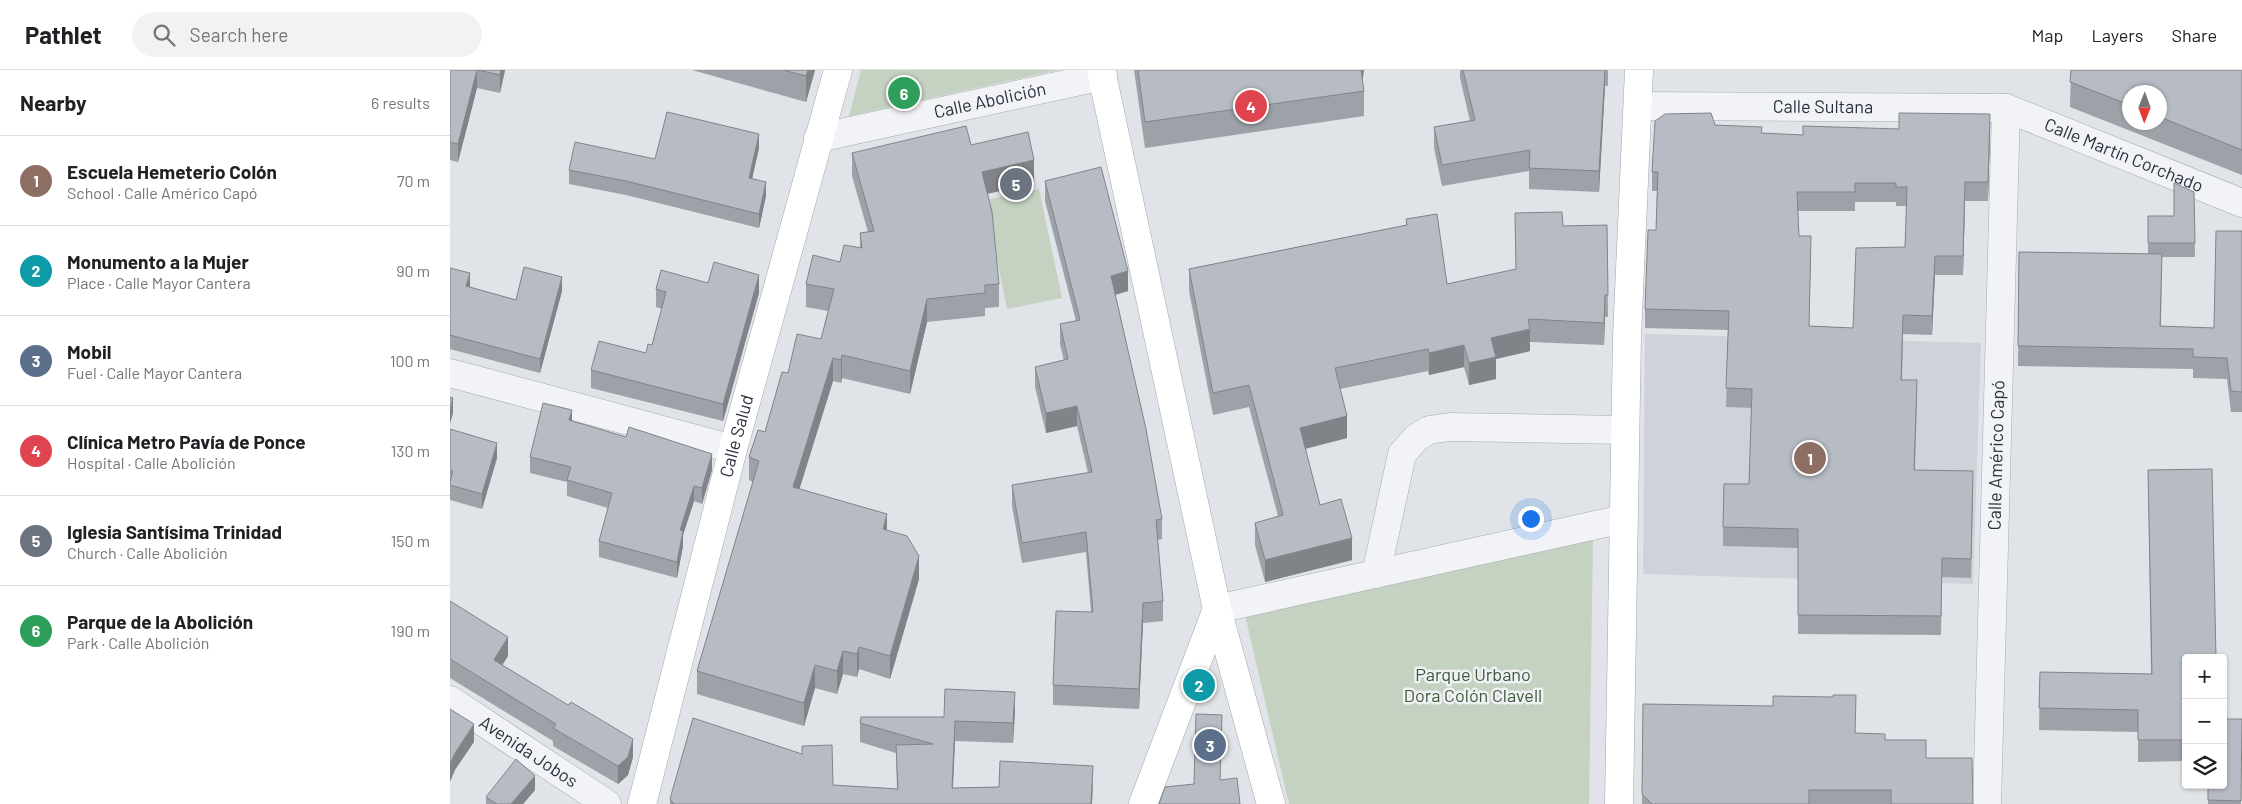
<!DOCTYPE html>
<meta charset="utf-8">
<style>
body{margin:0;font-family:Barlow,sans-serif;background:#f2f2f2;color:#202124}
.controls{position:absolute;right:15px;bottom:15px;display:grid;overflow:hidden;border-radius:5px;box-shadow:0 1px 4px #0004}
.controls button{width:45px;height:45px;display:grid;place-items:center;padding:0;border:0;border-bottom:1px solid #e0e0e0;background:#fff;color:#202124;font:25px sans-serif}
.compass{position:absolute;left:1672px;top:15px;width:45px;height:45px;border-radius:50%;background:#fff;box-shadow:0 1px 4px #0004;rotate:181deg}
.you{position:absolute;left:1080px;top:448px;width:18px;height:18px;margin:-12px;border:4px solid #fff;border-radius:50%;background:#1a73e8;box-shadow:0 0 0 8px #1a73e833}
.badge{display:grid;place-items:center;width:32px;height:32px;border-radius:50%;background:#c34e5d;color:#fff;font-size:16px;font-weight:700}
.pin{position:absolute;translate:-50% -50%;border:2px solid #fff;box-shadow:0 1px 5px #0006}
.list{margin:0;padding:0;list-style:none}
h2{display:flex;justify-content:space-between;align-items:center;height:65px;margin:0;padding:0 20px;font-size:21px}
h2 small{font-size:16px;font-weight:400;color:#757577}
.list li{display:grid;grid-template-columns:32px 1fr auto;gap:15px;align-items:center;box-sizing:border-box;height:90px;padding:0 20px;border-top:1px solid #e0e0e0}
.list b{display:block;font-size:19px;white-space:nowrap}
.list p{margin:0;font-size:16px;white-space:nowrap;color:#757577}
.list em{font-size:16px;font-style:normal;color:#757577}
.icon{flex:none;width:28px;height:28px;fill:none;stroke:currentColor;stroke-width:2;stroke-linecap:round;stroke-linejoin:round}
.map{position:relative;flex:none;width:1792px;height:734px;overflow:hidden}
header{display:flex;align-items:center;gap:30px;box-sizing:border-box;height:70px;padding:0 25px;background:#fff;border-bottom:1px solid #e0e0e0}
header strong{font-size:24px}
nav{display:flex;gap:28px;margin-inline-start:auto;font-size:18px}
.search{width:350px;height:45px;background:#f2f2f2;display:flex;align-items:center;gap:12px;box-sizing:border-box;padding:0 18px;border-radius:28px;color:#757577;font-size:19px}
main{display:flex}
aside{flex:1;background:#fff}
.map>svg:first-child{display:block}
.built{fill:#ced2d9}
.green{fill:#c5d1c1}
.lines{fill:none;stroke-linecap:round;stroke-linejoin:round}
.minor-casing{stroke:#a6aab1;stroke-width:29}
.major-casing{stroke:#a0a7b2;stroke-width:29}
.minor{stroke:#f2f3f6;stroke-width:28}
.major{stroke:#fff;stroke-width:28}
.wall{fill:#9da2a9;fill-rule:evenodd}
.shaded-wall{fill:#808489}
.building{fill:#b7bcc4;stroke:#808489;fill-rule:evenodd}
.labels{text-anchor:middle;stroke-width:5;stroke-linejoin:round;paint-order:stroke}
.street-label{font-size:18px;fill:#2a303d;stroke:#eff1f5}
.park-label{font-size:18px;fill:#3d5838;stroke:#eff1f5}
</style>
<header>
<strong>Pathlet</strong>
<div class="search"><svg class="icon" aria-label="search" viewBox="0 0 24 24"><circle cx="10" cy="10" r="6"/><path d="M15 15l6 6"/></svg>Search here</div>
<nav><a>Map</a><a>Layers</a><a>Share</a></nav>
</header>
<main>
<aside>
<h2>Nearby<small>6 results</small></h2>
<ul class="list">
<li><span class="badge" style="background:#8d6e63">1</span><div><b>Escuela Hemeterio Colón</b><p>School · Calle Américo Capó</p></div><em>70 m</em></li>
<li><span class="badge" style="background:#0f9aa8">2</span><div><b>Monumento a la Mujer</b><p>Place · Calle Mayor Cantera</p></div><em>90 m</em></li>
<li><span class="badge" style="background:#5c6f8a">3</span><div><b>Mobil</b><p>Fuel · Calle Mayor Cantera</p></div><em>100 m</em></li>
<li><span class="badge" style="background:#e0444e">4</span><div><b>Clínica Metro Pavía de Ponce</b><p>Hospital · Calle Abolición</p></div><em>130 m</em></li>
<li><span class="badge" style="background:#6b7280">5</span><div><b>Iglesia Santísima Trinidad</b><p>Church · Calle Abolición</p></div><em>150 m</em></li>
<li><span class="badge" style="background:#2e9e5b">6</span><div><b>Parque de la Abolición</b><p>Park · Calle Abolición</p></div><em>190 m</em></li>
</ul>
</aside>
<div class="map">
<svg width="1792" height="734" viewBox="0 0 1792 734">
<rect width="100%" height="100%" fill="#e0e3e7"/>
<polygon class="built" points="1195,264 1531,273 1523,514 1193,504"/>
<g class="green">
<polygon points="411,0 608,0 399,46"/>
<polygon points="589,119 612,228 557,239 535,130"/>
<polygon points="1143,469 1139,734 839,734 795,545"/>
</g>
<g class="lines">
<defs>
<g id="minor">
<path id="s1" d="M1189 36 1556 38 1792 133"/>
<path id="s2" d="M368 68 653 6"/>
<polyline points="0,303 283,379"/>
<polyline points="926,504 952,384 966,368 979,360 1000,357 1175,360"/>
<polyline points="767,539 1173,449"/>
<path id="s3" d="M0 630 157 734"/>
<path id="s4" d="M1537 734 1556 38"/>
</g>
<g id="major">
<polyline points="651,0 767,539 821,734"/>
<path id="s5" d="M192 734 283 379 388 0"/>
<polyline points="693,734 767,539"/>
<polyline points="1169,734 1177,266 1189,0"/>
</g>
</defs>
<use href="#minor" class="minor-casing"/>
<use href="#major" class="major-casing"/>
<use href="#minor" class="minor"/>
<use href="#major" class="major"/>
</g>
<g class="wall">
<polygon points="0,0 55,0 50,23 27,18 8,92 0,90"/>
<polygon points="242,0 365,0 356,32"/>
<polygon points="684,0 914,0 912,13 914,21 914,46 695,78"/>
<polygon points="1010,0 1158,0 1158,16 1155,16 1149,122 1079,119 1079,101 992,116 984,78 984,57 1020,51 1010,8"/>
<path d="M1621 0H1792V105L1620 37ZM1680 22H1710V52H1680Z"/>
<path d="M1312 63 1353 65 1540 63 1538 131H1515L1513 205H1485L1482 265 1453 264 1452 310 1467 329 1465 400 1523 420 1521 508 1492 507 1491 565 1348 564V478L1273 476V457L1299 414 1302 338 1276 337 1278 260 1195 258V239L1206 160 1207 121H1202V102ZM1405 132H1446V136H1457L1455 177 1403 258 1359 256 1361 185 1349 166 1348 141H1405Z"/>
<polygon points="521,75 584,113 537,124 549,214 549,237 535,238 535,246 477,252 460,324 392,308 391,313 383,311 349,419 437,461 469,509 440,609 409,599 407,607 393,604 387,624 365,618 354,656 247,624 247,601 303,412 299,410 299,387 315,362 338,303 371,269 378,241 356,237 356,214 410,177 410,163 418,162 402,106 402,83"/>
<polygon points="309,78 302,109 316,126 309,158 176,125 119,114 119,100 205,89"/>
<polygon points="595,111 678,221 665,225 712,449 712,469 707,470 713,531 713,551 693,553 689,639 603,635 603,615 641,542 636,482 572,493 562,436 562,415 638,403 627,356 596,363 585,317 585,297 614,291 610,274 610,254 626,251 595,131"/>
<polygon points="1744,122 1745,187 1712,187 1711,256 1764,258 1792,161 1792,342 1781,342 1777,309 1743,308 1743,299 1568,296 1569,182 1698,184 1698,146 1724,146"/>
<polygon points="1065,143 1113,156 1157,155 1158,247 1155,247 1154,275 1080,272 1080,281 1046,289 1046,309 1019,315 1014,297 979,305 978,301 890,319 897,368 855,379 870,435 902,490 815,512 805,475 805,453 828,446 799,337 763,345 739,221 739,199 956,155 956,149 997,214 1066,199"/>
<polygon points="0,198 20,217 66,230 112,221 90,303 0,279"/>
<polygon points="258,213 309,223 273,351 141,318 141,300 196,283 202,275 212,239 206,237 206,219"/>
<polygon points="122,351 262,400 252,434 244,431 233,465 233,476 227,508 149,487 149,471 158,438 117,426 117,412 80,403 80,387"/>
<polygon points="0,359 47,388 32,439 0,430"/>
<polygon points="1698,400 1736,588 1736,691 1688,692 1688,662 1589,660 1590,602 1701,604"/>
<polygon points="0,531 58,586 52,595 183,687 178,705 168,714 103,676 103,671 0,608"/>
<polygon points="1193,634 1406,663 1435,670 1476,688 1523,734 1192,734"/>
<polygon points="565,641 563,673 505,671 503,718 643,715 642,734 220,734 220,729 383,715 447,719 446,683 410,672 410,653"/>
<polygon points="1792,649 1791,734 1758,734 1758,715"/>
<polygon points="85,720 73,734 36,734 36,727"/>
</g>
<g class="shaded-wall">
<polygon points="27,0 27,18 8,92 8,74"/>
<polygon points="51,0 55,0 50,23 50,5"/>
<polygon points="358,0 365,0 356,32 356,6"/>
<polygon points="911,0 914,0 911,21"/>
<polygon points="1155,0 1155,16 1149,122 1149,101"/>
<polygon points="1540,44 1540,63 1538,131 1538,112"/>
<polygon points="309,64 309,78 299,122 299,108"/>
<polygon points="584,90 584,113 532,125 532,102"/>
<polygon points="316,112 316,126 309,158 309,144"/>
<polygon points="1515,112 1515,131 1513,205 1513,186"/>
<polygon points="1485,186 1485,205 1482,265 1482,246"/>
<polygon points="678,201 678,221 661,226 661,206"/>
<polygon points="20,203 20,217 16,216"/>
<polygon points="309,205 309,223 273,351 273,334"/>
<polygon points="112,207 112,221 90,303 90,289"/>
<polygon points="1155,225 1155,247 1154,275 1154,253"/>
<polygon points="477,229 477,252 460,324 460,301"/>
<polygon points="1080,259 1080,281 1046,289 1046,309 1019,315 1019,293 1041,268"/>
<polygon points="1014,275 1014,297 979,305 979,283"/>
<polygon points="392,285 392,308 391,313 391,290"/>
<polygon points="383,288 383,311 343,440 343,417"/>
<polygon points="3,328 3,343 0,354 0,340"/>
<polygon points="627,336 627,356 596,363 596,343"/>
<polygon points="122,340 122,356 119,350"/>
<polygon points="897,346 897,368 850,380 850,358"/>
<polygon points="47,373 47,388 32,439 32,424"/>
<polygon points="262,384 262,400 252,434 252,418"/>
<polygon points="244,416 244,431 233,465 233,476 227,508 227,492 230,460"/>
<polygon points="437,444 437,467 433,459"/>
<polygon points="902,468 902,490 815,512 815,490"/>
<polygon points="469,486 469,509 440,609 440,586"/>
<polygon points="693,533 693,553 689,639 689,619"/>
<polygon points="58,567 58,586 44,608 44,590"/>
<polygon points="409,577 409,599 407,607 407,584"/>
<polygon points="393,581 393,604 387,624 387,601"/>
<polygon points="365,595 365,618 354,656 354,633"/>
<polygon points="565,622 565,641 563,673 563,653"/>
<polygon points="505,651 505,671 502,734 502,718"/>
<polygon points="24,654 24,672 5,700 0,712 0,694 5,683"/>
<polygon points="183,669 183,687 178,705 168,714 168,696"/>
<polygon points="643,696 642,734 641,734"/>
<polygon points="85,706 85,720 73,734 61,734"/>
</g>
<g class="building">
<polygon points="0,0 27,0 8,74 0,72"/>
<polygon points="28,0 51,0 50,5"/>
<polygon points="333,0 358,0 356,6"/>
<polygon points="688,0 911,0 914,21 695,52"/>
<polygon points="1013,0 1155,0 1149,101 1079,98 1080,80 992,95 984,57 1025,50"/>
<polygon points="1621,0 1792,0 1792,80 1710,47 1710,22 1680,22 1680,35 1620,12"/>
<polygon points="217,42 309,64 299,108 316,112 309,144 176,111 119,100 125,72 205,89"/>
<path d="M1261 43 1265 55 1312 57 1311 63 1353 65V56L1449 59V43L1540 44 1538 112H1515L1513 186H1485L1482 246 1453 245 1451 310H1467L1464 400 1523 401 1521 489 1492 488 1491 546 1348 545V459L1273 457 1274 414H1299L1302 319 1276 318 1279 241 1195 239 1198 160H1206L1208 102H1202L1205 51 1215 44ZM1405 113H1446V117H1457L1455 177 1406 178 1403 258 1359 256 1361 166H1349L1347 122H1405Z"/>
<polygon points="516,56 521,75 578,62 584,90 532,102 542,142 549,214 535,215 535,223 477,229 460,301 392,285 391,290 383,288 343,417 437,444 433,459 457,466 469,486 440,586 409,577 407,584 393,581 387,601 365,595 354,633 247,601 309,391 299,387 308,360 315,362 332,302 338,303 347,264 371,269 384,219 356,214 363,185 390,192 394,175 412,178 410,163 424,161 402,83"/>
<polygon points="651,97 678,201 661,206 696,359 712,449 706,450 713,531 693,533 689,619 603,615 606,541 643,542 636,462 572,473 562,415 642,402 627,336 596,343 585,297 618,289 610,254 630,250 595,111"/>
<polygon points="1724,113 1744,122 1745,173 1698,173 1698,146 1724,146"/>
<polygon points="1112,142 1113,156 1157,155 1158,225 1155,225 1154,253 1078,249 1080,259 1041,268 1046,287 1019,293 1014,275 979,283 978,279 885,298 897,346 850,358 870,435 891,429 902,468 815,490 805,453 833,445 799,315 763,323 739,199 957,155 956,149 987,144 997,214 1066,199 1065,143"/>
<polygon points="1766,161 1792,161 1792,322 1781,321 1777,288 1743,287 1743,279 1568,276 1569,182 1712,184 1710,256 1764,258"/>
<polygon points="264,192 309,205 273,334 141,300 149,271 196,283 198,274 202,275 216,222 206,219 211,200 258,213"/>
<polygon points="74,197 112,207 90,289 0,265 0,198 20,203 16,216 66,230"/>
<polygon points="0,327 3,328 0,340"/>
<polygon points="93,333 122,340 119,350 176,367 179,357 262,384 252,418 244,416 230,460 233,461 227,492 149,471 162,423 117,410 121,397 80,387"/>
<polygon points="0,359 47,373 32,424 0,415 0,412 3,401 0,400"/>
<polygon points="1762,399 1766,588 1736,588 1736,670 1688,670 1688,640 1589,638 1590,602 1702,604 1698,400"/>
<polygon points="0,531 58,567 44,590 118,635 121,632 183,669 178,687 168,696 103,658 106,654 0,589"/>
<polygon points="495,619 565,622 563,653 505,651 502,718 549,717 550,691 643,696 641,734 224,734 220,729 243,648 352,684 352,676 382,675 383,715 448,719 446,675 483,674 410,653 411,647 494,647"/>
<polygon points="1383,625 1406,625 1405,663 1435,664 1435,670 1476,670 1476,688 1522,688 1523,734 1441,734 1441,720 1359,720 1359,734 1202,734 1192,724 1193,634 1323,636 1323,626 1383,627"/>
<polygon points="0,639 24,654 5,683 0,694"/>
<polygon points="746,644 772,645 770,710 787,708 790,734 709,734 715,717 744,714"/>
<polygon points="1773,649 1792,649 1791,731 1758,730 1758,715 1773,715"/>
<polygon points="66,689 85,706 61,734 47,734 36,727"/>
</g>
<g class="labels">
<g class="street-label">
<text dy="6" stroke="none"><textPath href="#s2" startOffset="176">Calle Abolición</textPath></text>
<text dy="6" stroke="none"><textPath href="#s1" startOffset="184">Calle Sultana</textPath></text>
<text dy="6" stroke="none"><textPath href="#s1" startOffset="494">Calle Martín Corchado</textPath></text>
<text dy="6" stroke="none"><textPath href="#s5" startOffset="380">Calle Salud</textPath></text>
<text dy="6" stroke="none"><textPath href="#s4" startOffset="349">Calle Américo Capó</textPath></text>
<text dy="6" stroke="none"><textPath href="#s3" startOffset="94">Avenida Jobos</textPath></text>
</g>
<g class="park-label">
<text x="1023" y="611">Parque Urbano<tspan x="1023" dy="21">Dora Colón Clavell</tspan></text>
</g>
</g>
</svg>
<div class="controls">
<button>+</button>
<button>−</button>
<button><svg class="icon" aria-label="layers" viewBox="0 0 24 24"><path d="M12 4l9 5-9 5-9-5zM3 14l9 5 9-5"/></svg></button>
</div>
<svg class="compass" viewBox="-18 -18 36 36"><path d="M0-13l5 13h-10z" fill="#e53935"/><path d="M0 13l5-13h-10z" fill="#757577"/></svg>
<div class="you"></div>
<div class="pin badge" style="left:1360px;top:388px;background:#8d6e63">1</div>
<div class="pin badge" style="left:749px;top:615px;background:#0f9aa8">2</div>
<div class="pin badge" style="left:760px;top:675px;background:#5c6f8a">3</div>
<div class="pin badge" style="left:801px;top:36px;background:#e0444e">4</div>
<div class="pin badge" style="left:566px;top:114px;background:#6b7280">5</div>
<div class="pin badge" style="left:454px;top:23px;background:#2e9e5b">6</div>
</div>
</main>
